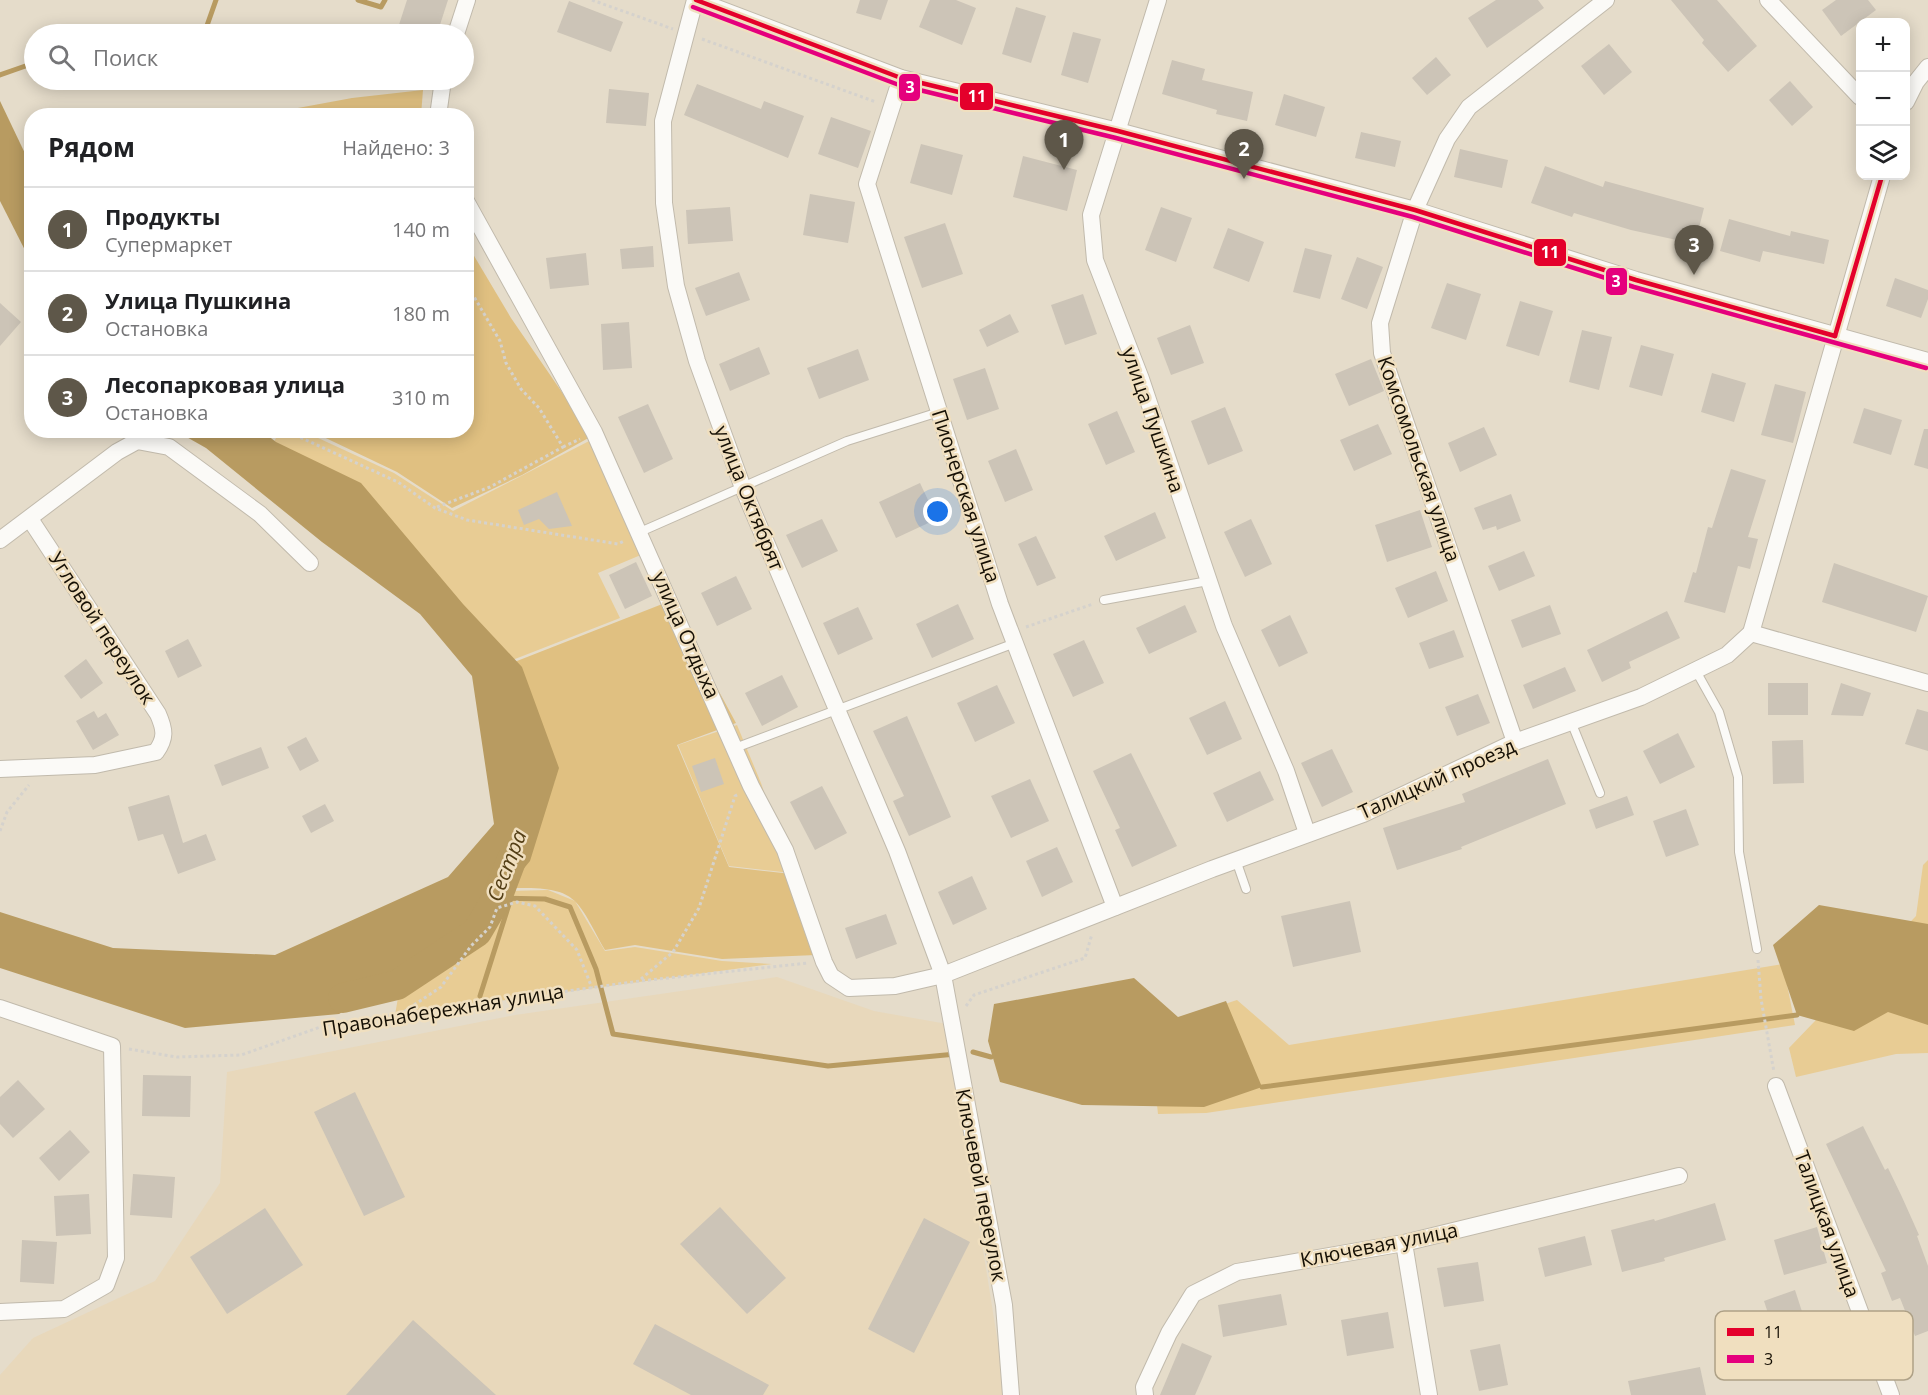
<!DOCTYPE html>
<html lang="ru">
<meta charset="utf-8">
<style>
body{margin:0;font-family:"Open Sans",sans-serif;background:#f6f6f6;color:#202124}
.controls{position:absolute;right:18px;top:18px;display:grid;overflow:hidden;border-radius:12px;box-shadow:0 3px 15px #0003}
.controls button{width:54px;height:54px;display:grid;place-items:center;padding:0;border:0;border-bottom:2px solid #e0e0e0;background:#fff;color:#202124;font:30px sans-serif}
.you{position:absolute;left:938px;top:512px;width:21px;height:21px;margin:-15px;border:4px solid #fff;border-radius:50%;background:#1a73e8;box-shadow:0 0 0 9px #1a73e833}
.badge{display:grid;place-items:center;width:39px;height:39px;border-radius:50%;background:#5e5749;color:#fff;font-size:20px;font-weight:700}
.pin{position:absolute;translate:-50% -50px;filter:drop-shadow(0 2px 3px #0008)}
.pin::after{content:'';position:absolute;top:32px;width:21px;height:18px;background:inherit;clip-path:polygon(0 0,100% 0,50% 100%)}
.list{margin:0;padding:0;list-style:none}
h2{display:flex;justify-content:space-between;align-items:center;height:78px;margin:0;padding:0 24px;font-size:26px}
h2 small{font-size:20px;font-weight:400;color:#757577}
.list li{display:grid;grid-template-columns:39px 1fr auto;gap:18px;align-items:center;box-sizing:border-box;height:84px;padding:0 24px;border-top:2px solid #e0e0e0}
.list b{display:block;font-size:22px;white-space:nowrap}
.list p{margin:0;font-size:20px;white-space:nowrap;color:#757577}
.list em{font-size:20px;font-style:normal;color:#757577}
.icon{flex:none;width:33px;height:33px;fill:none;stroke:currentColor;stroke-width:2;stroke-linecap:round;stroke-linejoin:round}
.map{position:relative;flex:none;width:1928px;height:1395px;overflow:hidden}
.search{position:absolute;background:#fff;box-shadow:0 3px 15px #0003;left:24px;top:24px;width:450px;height:66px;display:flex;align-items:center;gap:15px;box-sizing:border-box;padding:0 21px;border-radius:33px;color:#757577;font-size:22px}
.panel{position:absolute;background:#fff;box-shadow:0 3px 15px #0003;left:24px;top:108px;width:450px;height:330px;border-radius:24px}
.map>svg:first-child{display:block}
.built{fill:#e8d8bb}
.green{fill:#e8cc94}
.forest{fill:#e0c081}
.water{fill:#b89b61}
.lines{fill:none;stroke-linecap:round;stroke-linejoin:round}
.stream{stroke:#b89b61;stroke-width:5}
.river{stroke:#b89b61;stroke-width:30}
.building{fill:#ccc4b7}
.lane-casing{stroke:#c1baac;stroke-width:10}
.street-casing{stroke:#c1baac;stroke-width:18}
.path{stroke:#d5d2cd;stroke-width:3;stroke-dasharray:3 3;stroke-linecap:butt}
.lane{stroke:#fbfaf7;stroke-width:8}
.street{stroke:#fbfaf7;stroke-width:16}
.bus-1-casing{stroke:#f0dfbf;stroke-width:9}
.bus-2-casing{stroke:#f0dfbf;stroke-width:9}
.bus-1{stroke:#e4002b;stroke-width:4.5}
.bus-2{stroke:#e5007d;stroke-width:4.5}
.labels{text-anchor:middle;stroke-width:5;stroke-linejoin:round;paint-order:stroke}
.street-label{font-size:20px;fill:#150f04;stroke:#f0dfbf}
.water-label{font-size:21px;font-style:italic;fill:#533e15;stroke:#f0dfbf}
.key{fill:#f0dfbf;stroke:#aea187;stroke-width:1.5}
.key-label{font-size:16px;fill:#150f04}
.line-badge{stroke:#f0dfbf;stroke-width:2}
.badge-label{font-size:16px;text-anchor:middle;font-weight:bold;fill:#fff}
</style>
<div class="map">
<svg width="1928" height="1395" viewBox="0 0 1928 1395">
<rect width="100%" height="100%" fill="#e5dcca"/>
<polygon class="built" points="777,977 874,1011 947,1024 1006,1394 1004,1395 0,1395 0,1375 33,1338 155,1281 220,1183 227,1072 515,1015"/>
<g class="green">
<polygon points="280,431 303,431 394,473 453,511 595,438 655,549 598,573 620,618 502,664 267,454"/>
<polygon points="334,513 452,607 516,691 543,780 509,891 548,890 575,901 605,951 635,947 722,961 772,964 395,1015 400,986 479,933 500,894 536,786 514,699 455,619 332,521"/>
<polygon points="737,725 761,783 791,873 729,866 678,745"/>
<polygon points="1928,860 1928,1053 1896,1054 1796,1077 1789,1048 1916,916 1923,865"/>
<polygon points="1783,964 1795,1025 1206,1113 1158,1114 1147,1010 1167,1023 1237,1000 1289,1045"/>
</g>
<g class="forest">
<polygon points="423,90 421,115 260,115 352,98"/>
<polygon points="467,244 511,318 592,436 522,475 452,508 397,472 311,431 466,430"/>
<path d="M670 601 736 723 677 745 729 867 792 874 816 955 722 959 635 945 605 950C576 898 578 887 514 888L555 780 504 666Z"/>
</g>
<g class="water">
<polygon points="0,101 31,166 31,262 0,201"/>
<polygon points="176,431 262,431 276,442 361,483 463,604 522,667 559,768 530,861 460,946 339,1014 185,1028 0,968 0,912 113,948 275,955 448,877 494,824 472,676 420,614 322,542 206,448"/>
<polygon points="1819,905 1928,924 1928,1025 1888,1012 1854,1031 1797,1015 1773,945"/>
<polygon points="1134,978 1178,1017 1226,1001 1262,1087 1204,1107 1082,1105 1000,1082 988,1041 994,1004"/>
</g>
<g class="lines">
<g class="stream">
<polyline points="358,0 381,7 385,0"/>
<polyline points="204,34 216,0"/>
<polyline points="0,75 34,63"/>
<polyline points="497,898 545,899 570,907 596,969 613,1034 828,1066 956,1054"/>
<polyline points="480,996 511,898"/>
<polyline points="973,1052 991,1057"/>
<polyline points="1262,1087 1797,1015"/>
</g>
<polyline class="river" points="343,998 397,985 477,932 497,898 511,861"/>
</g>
<g class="building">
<polygon points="407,0 448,0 437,34 396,34"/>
<polygon points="860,0 888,0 881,20 856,13"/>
<polygon points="930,0 956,0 976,8 962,45 919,27"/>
<polygon points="1496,0 1538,0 1544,8 1487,48 1468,18"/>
<polygon points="1671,0 1717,0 1757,46 1728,72 1702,43 1704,40"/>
<polygon points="1836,0 1868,0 1876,10 1841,36 1822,10"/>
<polygon points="569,1 623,22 611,52 557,32"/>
<polygon points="1016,7 1046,16 1031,63 1002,54"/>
<polygon points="1073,32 1101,39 1088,83 1061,75"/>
<polygon points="1609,44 1632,72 1604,95 1581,66"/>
<polygon points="1436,57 1451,75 1427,95 1412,78"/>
<polygon points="1172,60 1205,69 1202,80 1253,92 1247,121 1216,114 1217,110 1162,94"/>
<polygon points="1790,81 1813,107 1792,126 1769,100"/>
<polygon points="697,84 761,109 764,101 804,116 788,158 684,115"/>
<polygon points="609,89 649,93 646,126 606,123"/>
<polygon points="1284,94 1325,107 1316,137 1275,125"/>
<polygon points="831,117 871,131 858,168 818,154"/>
<polygon points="1361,132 1401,141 1395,167 1355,158"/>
<polygon points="921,144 963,155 952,195 910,183"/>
<polygon points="1460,149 1508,160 1502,188 1454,177"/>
<polygon points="1023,156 1077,170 1067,211 1013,197"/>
<polygon points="1545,166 1603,187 1605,181 1704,208 1695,244 1631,230 1574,213 1572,217 1531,203"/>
<polygon points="810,194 855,202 848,243 803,235"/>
<polygon points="730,207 733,241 688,244 686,210"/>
<polygon points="1161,207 1192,218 1176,262 1145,250"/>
<polygon points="1729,219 1790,236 1791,231 1829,240 1824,264 1763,251 1760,262 1720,251"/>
<polygon points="945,223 963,274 922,288 904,237"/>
<polygon points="1228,228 1264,242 1249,282 1213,268"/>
<polygon points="653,246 654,267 622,269 620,249"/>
<polygon points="1305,248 1332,255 1320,299 1293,292"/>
<polygon points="586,253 589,285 550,289 546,258"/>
<polygon points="1357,257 1383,267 1367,309 1341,299"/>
<polygon points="739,272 750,300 706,316 695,288"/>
<polygon points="1895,278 1928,290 1928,299 1921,318 1886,306"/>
<polygon points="1447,283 1481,294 1466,340 1431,328"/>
<polygon points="1083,294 1097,334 1065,345 1051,305"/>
<polygon points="1520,301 1553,311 1539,356 1506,346"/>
<polygon points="0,303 21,322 0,346"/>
<polygon points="1010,314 1019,332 987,347 979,330"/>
<polygon points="629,322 632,368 603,370 601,324"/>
<polygon points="1190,325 1204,363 1171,375 1157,338"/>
<polygon points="1582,330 1612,337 1599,390 1569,382"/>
<polygon points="1641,345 1674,354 1662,396 1629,387"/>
<polygon points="759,347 770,374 730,391 719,364"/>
<polygon points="858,349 869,380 819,399 807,368"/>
<polygon points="1371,359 1384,391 1349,406 1335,374"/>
<polygon points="985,368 999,409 967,420 953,379"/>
<polygon points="1712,373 1746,383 1734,422 1701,412"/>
<polygon points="1775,384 1806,392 1793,443 1761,435"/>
<polygon points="648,404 673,459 644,473 618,417"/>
<polygon points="1225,407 1243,451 1208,465 1191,421"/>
<polygon points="1864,408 1902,420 1891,455 1853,443"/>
<polygon points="1117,411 1135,452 1106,465 1088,424"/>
<polygon points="1378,424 1392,454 1354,471 1340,440"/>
<polygon points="1484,427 1497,455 1460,472 1448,443"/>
<polygon points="1924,429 1928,429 1928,469 1914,465"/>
<polygon points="1016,449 1033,490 1005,502 988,461"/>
<polygon points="1731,469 1766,480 1748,537 1758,539 1750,569 1738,566 1725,613 1684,602 1693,572 1696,573 1708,527 1712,528"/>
<polygon points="920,483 937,519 896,538 879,502"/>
<polygon points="557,492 572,526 549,529 539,519 524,525 518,510"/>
<polygon points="1511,494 1521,521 1497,530 1496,526 1483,530 1474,508"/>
<polygon points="1420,510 1432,547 1387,562 1375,525"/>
<polygon points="1155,512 1166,538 1116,561 1104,536"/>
<polygon points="822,519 838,551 802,568 786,535"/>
<polygon points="1251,519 1272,564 1245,577 1224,532"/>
<polygon points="1036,536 1056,578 1037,586 1018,544"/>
<polygon points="1524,551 1535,576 1499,591 1488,566"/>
<polygon points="636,562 652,596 625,609 609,575"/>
<polygon points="1834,563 1928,596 1916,632 1822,602"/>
<polygon points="1436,571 1448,601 1408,618 1395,588"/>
<polygon points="736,576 752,609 717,626 701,593"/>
<polygon points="958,604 974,639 932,658 916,624"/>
<polygon points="1185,605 1197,632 1149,654 1136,628"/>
<polygon points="1550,605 1561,634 1522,648 1511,620"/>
<polygon points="858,607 873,639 838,655 823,623"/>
<polygon points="1667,611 1680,638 1629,662 1631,668 1602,682 1587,650"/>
<polygon points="1290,615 1308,653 1279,667 1261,630"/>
<polygon points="1454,630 1464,657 1429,669 1419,643"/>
<polygon points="188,639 202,666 178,678 165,651"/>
<polygon points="1084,640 1104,683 1073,697 1053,654"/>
<polygon points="86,659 103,683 81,699 64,676"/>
<polygon points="1565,667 1576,691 1533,709 1523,685"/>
<polygon points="782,675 798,707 762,726 745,693"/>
<rect x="1768" y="683" width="40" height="32"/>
<polygon points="1841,683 1871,693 1863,716 1831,715"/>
<polygon points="997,685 1015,723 975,742 957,703"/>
<polygon points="1478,694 1490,723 1457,736 1445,707"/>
<polygon points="1225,701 1242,739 1207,755 1189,718"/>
<polygon points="1917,709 1928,712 1928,751 1905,744"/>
<polygon points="94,711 98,718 106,713 119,735 93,750 76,721"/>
<polygon points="907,716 951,817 909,836 893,801 904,796 873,731"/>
<polygon points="1678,733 1695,767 1660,784 1643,751"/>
<polygon points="306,737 319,761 300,771 287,747"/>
<polygon points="1803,740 1804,783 1773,784 1772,741"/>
<polygon points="261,747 269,768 222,786 214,765"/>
<polygon points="1332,749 1353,792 1322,807 1301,763"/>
<polygon points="1131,753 1177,846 1132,867 1115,830 1120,828 1093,771"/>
<polygon points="715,758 724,784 701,792 692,766"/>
<polygon points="1548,759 1566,804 1461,847 1462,849 1397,870 1383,828 1465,802 1462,794"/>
<polygon points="1260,771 1274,800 1227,822 1213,793"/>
<polygon points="1030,779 1049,821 1011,838 991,796"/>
<polygon points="822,786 847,833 815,850 790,802"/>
<polygon points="169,795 183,843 206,834 216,860 178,874 163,834 138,841 128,807"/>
<polygon points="1627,796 1634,815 1596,829 1589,810"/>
<polygon points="325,804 334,821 311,833 302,816"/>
<polygon points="1686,809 1699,845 1666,857 1653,821"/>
<polygon points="1057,847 1073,882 1042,897 1026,861"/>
<polygon points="972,876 987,909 953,925 938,892"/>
<polygon points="1350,901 1361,952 1293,967 1281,916"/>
<polygon points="886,914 897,944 856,959 845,928"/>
<polygon points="143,1075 191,1076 190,1117 142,1116"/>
<polygon points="18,1080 45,1109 13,1138 0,1124 0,1097"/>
<polygon points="355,1092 405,1197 364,1216 314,1112"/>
<polygon points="1863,1126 1885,1170 1888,1168 1902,1197 1919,1235 1917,1236 1928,1266 1928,1331 1915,1336 1900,1298 1892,1301 1881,1273 1886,1271 1826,1144"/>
<polygon points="70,1130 90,1152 59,1181 39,1158"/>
<polygon points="133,1174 175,1177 172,1218 130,1215"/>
<polygon points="89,1194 91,1234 56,1236 54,1196"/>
<polygon points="1715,1203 1726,1240 1664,1258 1665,1261 1622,1272 1611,1230 1654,1219 1655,1221"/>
<polygon points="720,1207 786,1278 747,1314 680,1244"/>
<polygon points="265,1208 303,1265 227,1314 190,1257"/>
<polygon points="924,1218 970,1242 914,1353 868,1329"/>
<polygon points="1817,1227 1827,1263 1784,1275 1774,1240"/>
<polygon points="1585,1236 1592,1265 1545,1277 1538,1248"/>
<polygon points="22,1240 57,1242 54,1284 20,1282"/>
<polygon points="1478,1262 1484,1301 1444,1307 1437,1268"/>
<polygon points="1795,1290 1807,1327 1776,1338 1764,1301"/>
<polygon points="1281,1294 1287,1325 1223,1337 1218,1305"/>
<polygon points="1388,1312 1394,1348 1347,1356 1341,1320"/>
<polygon points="413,1320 496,1395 346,1395"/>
<polygon points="655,1324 769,1385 763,1395 691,1395 633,1364"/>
<polygon points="1182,1343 1212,1356 1195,1395 1160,1395"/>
<polygon points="1500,1344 1508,1385 1479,1391 1470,1350"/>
<polygon points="1700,1367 1706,1395 1631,1395 1628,1381"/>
</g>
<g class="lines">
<defs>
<g id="lane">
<polyline points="640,532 847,441 939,412"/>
<polyline points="1104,600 1208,581"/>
<polyline points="1696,671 1719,712 1738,777 1739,852 1757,949"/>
<polyline points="1572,724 1600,793"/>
<polyline points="735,748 1015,643"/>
<polyline points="1236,860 1246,889"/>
</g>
<g id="street">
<polyline points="695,0 663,121 664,203 676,286 697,361 743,488 897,851 943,975 1004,1305 1011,1395"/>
<polyline points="696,0 901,78 1118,131 1415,210 1636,280 1928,361"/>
<polyline points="1158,0 1091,215 1095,260 1141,379 1224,626 1286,771 1307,833"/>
<polyline points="1768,0 1860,97"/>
<polyline points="456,34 467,0"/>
<polyline points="901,78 867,184 1000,604 1115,907"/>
<polyline points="1906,102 1916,82 1928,67"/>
<polyline points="438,116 443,80"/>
<polyline points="466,201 594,432 751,786 785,850 824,962 831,976 849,988 895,986 943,975 1212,869 1363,814 1515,742 1641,697 1727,655 1751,633"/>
<polyline points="0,540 117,452 137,441 169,447 260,514 310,563"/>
<polyline points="1751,633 1882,176"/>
<polyline points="1751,633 1928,683"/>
<polyline points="1515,742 1382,353 1380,323 1415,210 1447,139 1469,107 1606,0"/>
<path d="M0 769 95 765 156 752C166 738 165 730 158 714L30 519"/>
<polyline points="0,1008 112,1046 116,1258 106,1285 64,1309 0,1312"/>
<polyline points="1776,1086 1891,1395"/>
<polyline points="1404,1243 1429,1395"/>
<polyline points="1145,1395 1144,1387 1169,1333 1193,1294 1237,1272 1404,1243 1679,1176"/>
</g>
</defs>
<use href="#lane" class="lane-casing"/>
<use href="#street" class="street-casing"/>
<g class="path">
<polyline points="592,0 673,29"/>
<polyline points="702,39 876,102"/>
<polyline points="284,430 398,482 435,508 467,520 618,544 624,541"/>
<polyline points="563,447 580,439"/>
<polyline points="437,507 490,487 563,447 539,408 521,389 506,363 500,341 466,283"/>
<polyline points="1026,627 1093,604"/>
<polyline points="0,831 7,812 29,785"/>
<polyline points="1758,960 1761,999 1774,1072"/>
<polyline points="641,979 673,952 699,908 735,796 739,794"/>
<polyline points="966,1006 974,995 1085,958 1092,934"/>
<polyline points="399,1015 441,987 471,946 490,927 497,908 517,902 535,906 577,950 592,988"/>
<polyline points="129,1049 177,1057 241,1055 329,1024 640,981 808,963"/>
</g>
<use href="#lane" class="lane"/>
<use href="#street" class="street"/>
<defs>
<g id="bus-1">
<polyline points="696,0 901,78 1118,131 1415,210 1636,280 1835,336"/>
<polyline points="1835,336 1882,176"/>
</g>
<polyline id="bus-2" points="693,7 899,85 1116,138 1413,217 1634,287 1926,368"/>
</defs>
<use href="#bus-1" class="bus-1-casing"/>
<use href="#bus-2" class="bus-2-casing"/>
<use href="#bus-1" class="bus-1"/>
<use href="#bus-2" class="bus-2"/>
</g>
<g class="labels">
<g class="street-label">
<text transform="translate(1153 420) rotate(71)" y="7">улица Пушкина</text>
<text transform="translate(1419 459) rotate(71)" y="7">Комсомольская улица</text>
<text transform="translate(966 496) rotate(72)" y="7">Пионерская улица</text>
<text transform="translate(749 498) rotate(68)" y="7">улица Октябрят</text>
<text transform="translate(102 628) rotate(57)" y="7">Угловой переулок</text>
<text transform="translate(686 635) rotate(66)" y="7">улица Отдыха</text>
<text transform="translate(1437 779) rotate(-24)" y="7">Талицкий проезд</text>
<text transform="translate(443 1010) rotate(-9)" y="7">Правонабережная улица</text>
<text transform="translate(981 1185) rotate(79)" y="7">Ключевой переулок</text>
<text transform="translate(1827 1224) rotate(70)" y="7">Талицкая улица</text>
<text transform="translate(1379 1245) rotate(-11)" y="7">Ключевая улица</text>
</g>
<g class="water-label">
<text transform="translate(507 866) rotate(-69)" y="7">Сестра</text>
</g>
</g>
<rect x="1715" y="1311" width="198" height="69" rx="9" class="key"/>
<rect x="1727" y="1328" width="27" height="8" fill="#e4002b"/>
<rect x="1727" y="1355" width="27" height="8" fill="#e5007d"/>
<g class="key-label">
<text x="1764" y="1338">11</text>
<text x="1764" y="1365">3</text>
</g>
<g class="line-badge">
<rect x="898" y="73" width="23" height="29" rx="6" fill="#e5007d"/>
<rect x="959" y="82" width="35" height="29" rx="6" fill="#e4002b"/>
<rect x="1533" y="238" width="34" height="29" rx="6" fill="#e4002b"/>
<rect x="1605" y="267" width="23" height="29" rx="6" fill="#e5007d"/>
</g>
<g class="badge-label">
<text x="910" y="93">3</text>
<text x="977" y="102">11</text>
<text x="1550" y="258">11</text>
<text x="1616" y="287">3</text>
</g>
</svg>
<div class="controls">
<button>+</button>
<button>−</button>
<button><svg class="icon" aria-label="layers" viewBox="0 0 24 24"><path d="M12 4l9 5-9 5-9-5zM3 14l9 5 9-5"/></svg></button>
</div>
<div class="you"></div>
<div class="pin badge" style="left:1064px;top:170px">1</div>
<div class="pin badge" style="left:1244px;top:179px">2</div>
<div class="pin badge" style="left:1694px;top:275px">3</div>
<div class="search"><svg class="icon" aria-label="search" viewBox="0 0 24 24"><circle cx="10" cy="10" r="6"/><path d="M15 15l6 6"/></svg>Поиск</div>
<section class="panel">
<h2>Рядом<small>Найдено: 3</small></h2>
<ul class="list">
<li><span class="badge">1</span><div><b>Продукты</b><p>Супермаркет</p></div><em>140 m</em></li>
<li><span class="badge">2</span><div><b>Улица Пушкина</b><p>Остановка</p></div><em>180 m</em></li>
<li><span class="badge">3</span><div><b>Лесопарковая улица</b><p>Остановка</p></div><em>310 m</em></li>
</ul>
</section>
</div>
